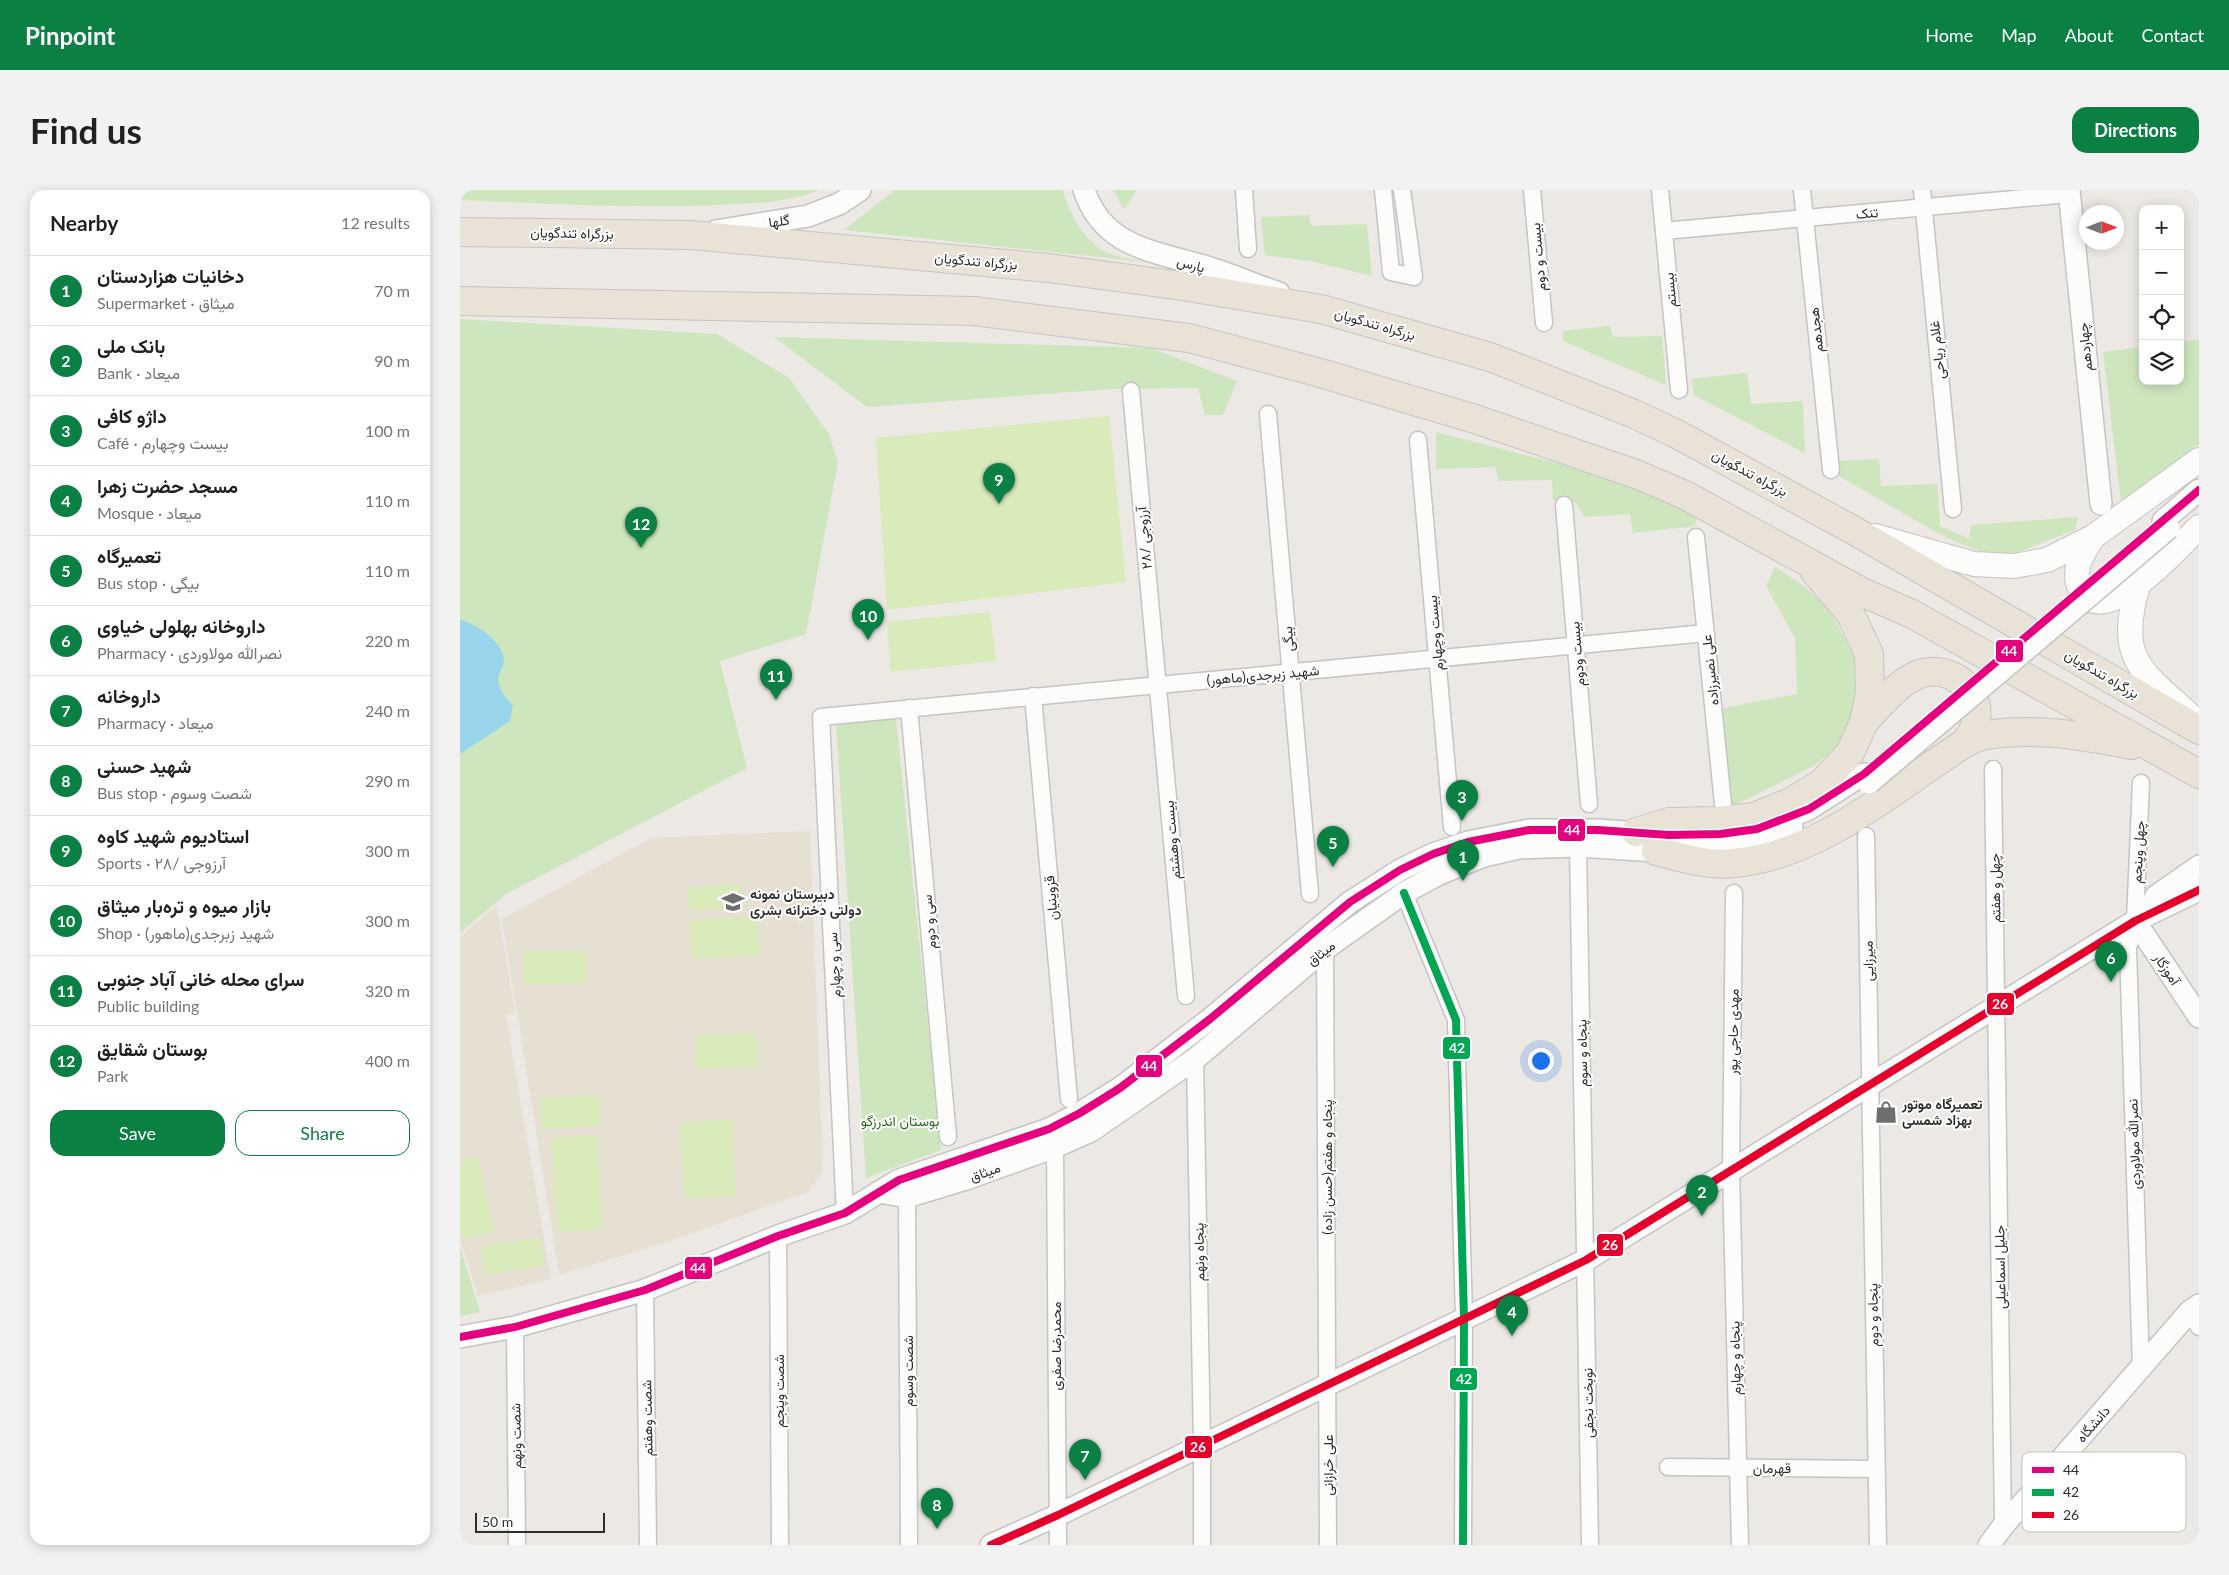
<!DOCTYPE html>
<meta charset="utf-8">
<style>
body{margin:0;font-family:Lato,Vazirmatn,sans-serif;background:#f2f2f2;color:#202124}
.controls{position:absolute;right:15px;top:15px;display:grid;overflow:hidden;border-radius:10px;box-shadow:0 2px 12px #0003}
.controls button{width:45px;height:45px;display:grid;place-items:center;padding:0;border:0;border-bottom:1px solid #e0e0e0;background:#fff;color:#202124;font:25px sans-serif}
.compass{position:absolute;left:1619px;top:15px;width:45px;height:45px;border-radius:50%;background:#fff;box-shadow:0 2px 12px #0003;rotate:90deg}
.scale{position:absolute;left:15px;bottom:12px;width:130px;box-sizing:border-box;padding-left:5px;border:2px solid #2e2e2e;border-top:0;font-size:14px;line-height:18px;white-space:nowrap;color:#2e2e2e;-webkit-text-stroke:4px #fff;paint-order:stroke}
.you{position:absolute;left:1080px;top:870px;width:18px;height:18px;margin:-12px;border:4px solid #fff;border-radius:50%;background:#1a73e8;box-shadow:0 0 0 8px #1a73e833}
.badge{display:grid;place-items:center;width:32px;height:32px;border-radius:50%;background:#0b8043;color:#fff;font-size:16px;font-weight:700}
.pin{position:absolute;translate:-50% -41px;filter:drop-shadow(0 1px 2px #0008)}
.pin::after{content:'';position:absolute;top:26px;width:18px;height:15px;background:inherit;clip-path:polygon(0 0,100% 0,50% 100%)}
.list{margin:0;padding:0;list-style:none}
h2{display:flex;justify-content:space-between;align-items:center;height:65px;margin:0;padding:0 20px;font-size:21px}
h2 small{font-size:16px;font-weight:400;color:#757577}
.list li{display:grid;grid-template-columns:32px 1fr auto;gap:15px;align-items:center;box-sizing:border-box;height:70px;padding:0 20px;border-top:1px solid #e0e0e0}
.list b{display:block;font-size:19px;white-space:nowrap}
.list p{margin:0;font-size:16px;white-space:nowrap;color:#757577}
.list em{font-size:16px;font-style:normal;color:#757577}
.actions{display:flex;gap:10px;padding:15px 20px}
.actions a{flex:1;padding:11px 0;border:1px solid #0b8043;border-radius:15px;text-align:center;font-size:18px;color:#0b8043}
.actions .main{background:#0b8043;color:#fff}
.icon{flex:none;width:28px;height:28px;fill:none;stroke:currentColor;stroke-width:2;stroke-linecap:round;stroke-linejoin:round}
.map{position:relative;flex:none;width:1739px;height:1355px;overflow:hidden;border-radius:15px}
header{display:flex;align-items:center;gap:30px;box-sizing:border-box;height:70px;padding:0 25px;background:#0b8043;color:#fff}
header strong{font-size:24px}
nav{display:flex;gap:28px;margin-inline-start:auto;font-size:18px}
.intro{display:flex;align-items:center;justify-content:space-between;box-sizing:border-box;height:120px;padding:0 30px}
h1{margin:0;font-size:35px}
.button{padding:12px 22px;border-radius:15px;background:#0b8043;color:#fff;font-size:18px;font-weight:700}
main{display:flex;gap:30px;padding:0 30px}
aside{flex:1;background:#fff;border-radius:15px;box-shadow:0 2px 12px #0003}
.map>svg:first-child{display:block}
.education{fill:#e6e0d3}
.green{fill:#cee6be}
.pitch{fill:#d9eabb}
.water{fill:#99d6ec}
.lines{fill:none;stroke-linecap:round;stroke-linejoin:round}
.minor-casing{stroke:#c5c4c5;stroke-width:19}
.tertiary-casing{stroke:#c5c4c5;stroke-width:24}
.secondary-casing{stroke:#c5c4c5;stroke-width:26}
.trunk-casing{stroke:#c6c5c4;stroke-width:30}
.minor{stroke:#fcfcfb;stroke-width:16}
.tertiary{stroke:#fcfcfb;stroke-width:21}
.secondary{stroke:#fcfcfb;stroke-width:24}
.trunk{stroke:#e9e2d6;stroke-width:28}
.tertiary-bridge-casing{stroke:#c5c4c5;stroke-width:24;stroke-linecap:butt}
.tertiary-bridge{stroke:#fcfcfb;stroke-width:21}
.bus-1-casing{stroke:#fff;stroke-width:11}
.bus-2-casing{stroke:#fff;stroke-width:11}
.bus-3-casing{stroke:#fff;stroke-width:11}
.bus-1{stroke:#e5007d;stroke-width:8}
.bus-2{stroke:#00a651;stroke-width:8}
.bus-3{stroke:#e4002b;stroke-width:8}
.labels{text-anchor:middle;stroke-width:4;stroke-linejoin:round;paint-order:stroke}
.street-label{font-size:14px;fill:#2e2e2e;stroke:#fff}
.poi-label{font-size:14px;font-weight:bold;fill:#2e2e2e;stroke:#fff;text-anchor:start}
.park-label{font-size:14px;fill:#2c6e1b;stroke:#fff}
.key{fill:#fff;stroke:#c0c0c0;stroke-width:1}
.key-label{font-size:14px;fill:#2e2e2e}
.line-badge{stroke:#fff;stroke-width:2}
.badge-label{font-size:14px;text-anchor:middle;font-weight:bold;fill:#fff}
</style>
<header>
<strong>Pinpoint</strong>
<nav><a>Home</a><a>Map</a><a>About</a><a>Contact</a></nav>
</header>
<div class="intro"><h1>Find us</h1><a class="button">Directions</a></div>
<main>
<aside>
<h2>Nearby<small>12 results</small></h2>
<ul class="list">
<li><span class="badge">1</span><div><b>دخانیات هزاردستان</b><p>Supermarket · میثاق</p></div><em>70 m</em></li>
<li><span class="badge">2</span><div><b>بانک ملی</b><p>Bank · میعاد</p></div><em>90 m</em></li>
<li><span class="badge">3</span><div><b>داژو کافی</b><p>Café · بیست وچهارم</p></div><em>100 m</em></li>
<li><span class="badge">4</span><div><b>مسجد حضرت زهرا</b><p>Mosque · میعاد</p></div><em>110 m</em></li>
<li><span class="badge">5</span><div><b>تعمیرگاه</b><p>Bus stop · بیگی</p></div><em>110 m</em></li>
<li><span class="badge">6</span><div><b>داروخانه بهلولی خیاوی</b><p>Pharmacy · نصرالله مولاوردی</p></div><em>220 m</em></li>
<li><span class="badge">7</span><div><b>داروخانه</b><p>Pharmacy · میعاد</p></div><em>240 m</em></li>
<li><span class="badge">8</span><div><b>شهید حسنی</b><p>Bus stop · شصت وسوم</p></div><em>290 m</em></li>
<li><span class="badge">9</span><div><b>استادیوم شهید کاوه</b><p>Sports · آرزوجی /۲۸</p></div><em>300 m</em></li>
<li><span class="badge">10</span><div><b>بازار میوه و تره‌بار میثاق</b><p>Shop · شهید زبرجدی(ماهور)</p></div><em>300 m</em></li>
<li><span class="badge">11</span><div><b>سرای محله خانی آباد جنوبی</b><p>Public building</p></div><em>320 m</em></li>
<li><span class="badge">12</span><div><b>بوستان شقایق</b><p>Park</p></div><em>400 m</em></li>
</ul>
<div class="actions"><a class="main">Save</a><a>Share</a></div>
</aside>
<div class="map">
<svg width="1739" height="1355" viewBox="0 0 1739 1355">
<rect width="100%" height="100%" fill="#ece8e4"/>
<g class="education">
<polygon points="350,641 363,981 348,1002 207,1052 99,1085 42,729 191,648"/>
<polygon points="37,715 55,823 46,825 91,1089 18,1106 0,1049 0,747"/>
</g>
<g class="green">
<path d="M0 0H360C327 13 294 13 259 15 173 19 86 13 0 10Z"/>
<path d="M435 0H603C608 22 623 49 644 61 661 71 710 74 732 77L384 40Z"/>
<polygon points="653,0 677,0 664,19"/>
<polygon points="849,25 851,36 907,34 912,86 850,71 805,65 801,27"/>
<polygon points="0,129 257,144 329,188 369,244 378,272 346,444 260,471 287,578 46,704 0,743"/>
<polygon points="1150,136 1153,147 1202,146 1206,195 1103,151 1103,141"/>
<polygon points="314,147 690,158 777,191 763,225 745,225 738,198 652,199 407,217"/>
<polygon points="1739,149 1739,254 1661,312 1643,162 1683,157 1683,191 1720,191 1720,152"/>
<polygon points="1287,183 1291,214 1343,211 1345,263 1234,205 1231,189"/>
<polygon points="976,242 1154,288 1237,322 1235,336 1173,343 1170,324 1125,327 1114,311 1093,310 1092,290 1039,291 1035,277 976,279"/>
<polygon points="1419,269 1421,296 1477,294 1480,336 1509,349 1511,335 1618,327 1615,340 1556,363 1524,363 1483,346 1377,285 1377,271"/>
<polygon points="1315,377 1344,396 1368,418 1396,469 1398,514 1383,552 1355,575 1271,617 1263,518 1337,504 1335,448 1306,396"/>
<polygon points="436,529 481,960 406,988 376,534"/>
<polygon points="0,1057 20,1122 0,1126"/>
</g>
<g class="pitch">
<polygon points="649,226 666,392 427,420 416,248"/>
<polygon points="530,422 536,471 430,482 427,432"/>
<polygon points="280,695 281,718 229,720 228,697"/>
<polygon points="297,726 299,765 232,769 230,730"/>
<polygon points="63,761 126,761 126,793 63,794"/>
<polygon points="296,843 297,877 237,879 236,845"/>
<polygon points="139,905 141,936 81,939 79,908"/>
<polygon points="272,930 275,1006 224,1008 220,932"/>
<polygon points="136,945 143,1039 98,1042 91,948"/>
<polygon points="18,967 34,1042 0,1049 0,971"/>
<polygon points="80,1047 84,1075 26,1085 21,1057"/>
</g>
<path class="water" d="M0 430C15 432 44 453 44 470 44 474 41 480 39 485 36 497 45 507 53 515L50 531 0 564Z"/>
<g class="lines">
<defs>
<g id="minor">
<polyline points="784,0 788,59"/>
<polyline points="923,0 931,82 954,87 942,0"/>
<polyline points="1072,0 1084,133"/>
<polyline points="1200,0 1219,200"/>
<polyline points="1342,0 1371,280"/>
<polyline points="1462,0 1493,319"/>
<polyline points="1204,41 1609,4"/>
<polyline points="671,201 726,806"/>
<polyline points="808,224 850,704"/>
<polyline points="958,250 992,637"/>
<polyline points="1104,315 1129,614"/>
<polyline points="1236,347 1263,614"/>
<polyline points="573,506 609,909"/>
<polyline points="449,518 488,947"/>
<polyline points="1533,579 1543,1336"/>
<polyline points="1406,646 1418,1355"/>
<polyline points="1118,656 1130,1355"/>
<polyline points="944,703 996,830 1004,1129 1003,1355"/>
<polyline points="1274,703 1271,980 1280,1355"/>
<polyline points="865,759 868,1355"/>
<polyline points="735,869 742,1254 742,1355"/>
<polyline points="595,957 598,1355"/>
<polyline points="447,1007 449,1355"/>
<polyline points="385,1023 361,527 1246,443"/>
<polyline points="318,1046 320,1355"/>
<polyline points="185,1100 188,1355"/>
<polyline points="1730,1121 1739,1137"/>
<polyline points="55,1137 57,1355"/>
<polyline points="1681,1179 1668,758 1675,731 1681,593"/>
<polyline points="1208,1277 1416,1279"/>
</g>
<g id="tertiary">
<path d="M624 0C642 54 687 60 736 74 764 81 792 94 819 103"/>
<polyline points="1609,0 1641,314"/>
<polyline points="256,41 348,26 379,14 400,0"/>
<polyline points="1703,331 1739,300"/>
<polyline points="1313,634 1349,619 1404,584"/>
<polyline points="1687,724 1696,706 1739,676"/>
<polyline points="1675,731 1739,827"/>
<polyline points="419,1002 447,1007 506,989 595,957 631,941 735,869 865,759 944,703 979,684 1024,666 1059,658 1118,656 1196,661 1243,658 1318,643 1332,637"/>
<polyline points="0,1147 55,1137 185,1100 318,1046 385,1023 439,990 589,939 620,923 660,898 750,829 890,712 940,680 973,664 1008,652 1069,640 1138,640 1191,644"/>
<polyline points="531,1355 598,1325 1126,1070 1675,731 1739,700"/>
<polyline points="1529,1355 1543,1336 1730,1121 1739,1115"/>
</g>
<g id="secondary">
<polyline points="1415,346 1514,374 1554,376 1587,370 1633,347 1739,270"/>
<path d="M1633 347C1624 361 1612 378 1619 396 1640 448 1721 354 1739 337"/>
<path d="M1678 395C1655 473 1684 482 1736 531"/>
</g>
<g id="trunk">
<polyline points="0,42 231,45 589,78 722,96 861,119 949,144 1030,167 1172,223 1215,243 1393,340 1739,540"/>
<polyline points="0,111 514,121 729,148 857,182 1015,229 1176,284 1225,305 1402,402 1452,424 1739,584"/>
<path d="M1404 532C1419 516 1441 489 1462 483 1490 476 1521 498 1516 529 1515 539 1511 545 1505 553"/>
<polyline points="1176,642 1209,632 1258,631 1294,627 1331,612 1362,593 1390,563 1404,532 1410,502 1409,464 1390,423 1355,382"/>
<path d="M1196 661C1222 668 1247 676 1274 673 1359 666 1436 597 1505 553 1512 550 1520 546 1527 545 1574 537 1625 546 1671 555"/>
</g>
</defs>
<use href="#minor" class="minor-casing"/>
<use href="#tertiary" class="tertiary-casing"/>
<use href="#secondary" class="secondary-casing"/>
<use href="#trunk" class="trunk-casing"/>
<use href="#minor" class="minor"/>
<use href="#tertiary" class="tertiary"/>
<use href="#secondary" class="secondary"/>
<use href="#trunk" class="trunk"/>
<defs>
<polyline id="tertiary-bridge" points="1409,593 1709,338"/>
</defs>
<use href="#tertiary-bridge" class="tertiary-bridge-casing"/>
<use href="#tertiary-bridge" class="tertiary-bridge"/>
<defs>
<polyline id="bus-1" points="0,1147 55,1137 185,1100 318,1046 385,1023 439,990 589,939 620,923 660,898 750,829 890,712 940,680 973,664 1008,652 1069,640 1138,640 1209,645 1260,644 1297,639 1349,619 1404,584 1739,300"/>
<polyline id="bus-2" points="944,703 996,830 1004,1129 1003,1355"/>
<polyline id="bus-3" points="531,1355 598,1325 1126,1070 1675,731 1739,700"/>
</defs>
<use href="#bus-1" class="bus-1-casing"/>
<use href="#bus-2" class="bus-2-casing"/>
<use href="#bus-3" class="bus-3-casing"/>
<use href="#bus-1" class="bus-1"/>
<use href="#bus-2" class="bus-2"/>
<use href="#bus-3" class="bus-3"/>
</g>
<defs>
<symbol id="school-bare" viewBox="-9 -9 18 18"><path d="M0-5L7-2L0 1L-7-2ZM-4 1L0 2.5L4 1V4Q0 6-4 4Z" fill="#706f6e" stroke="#fff" stroke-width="2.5" paint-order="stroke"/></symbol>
<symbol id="shop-bare" viewBox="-9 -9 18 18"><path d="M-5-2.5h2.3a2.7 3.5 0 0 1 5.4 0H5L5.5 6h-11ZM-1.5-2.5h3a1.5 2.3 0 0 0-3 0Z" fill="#706f6e" stroke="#fff" stroke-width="2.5" paint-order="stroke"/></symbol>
</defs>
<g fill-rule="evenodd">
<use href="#school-bare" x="257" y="696" width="32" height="32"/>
<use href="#shop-bare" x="1410" y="906" width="32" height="32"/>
</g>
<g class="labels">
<g class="street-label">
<text transform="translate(1407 23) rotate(-5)" y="5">تنک</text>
<text transform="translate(319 31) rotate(-8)" y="5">گلها</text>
<text transform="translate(112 43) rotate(1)" y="5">بزرگراه تندگویان</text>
<text transform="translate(1078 67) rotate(-95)" y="5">بیست و دوم</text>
<text transform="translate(516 71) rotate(5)" y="5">بزرگراه تندگویان</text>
<text transform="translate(731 74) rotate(16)" y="5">پارس</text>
<text transform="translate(1210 100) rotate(-95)" y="5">بیستم</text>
<text transform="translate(915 134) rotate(16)" y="5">بزرگراه تندگویان</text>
<text transform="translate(1356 140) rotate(-96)" y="5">هجدهم</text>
<text transform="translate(1625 157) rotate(-96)" y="5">چهاردهم</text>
<text transform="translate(1477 160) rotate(-96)" y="5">غلام ریاحی</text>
<text transform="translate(1290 283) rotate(28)" y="5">بزرگراه تندگویان</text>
<text transform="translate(684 348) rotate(-95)" y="5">آرزوجی /۲۸</text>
<text transform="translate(975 443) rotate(-95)" y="5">بیست وچهارم</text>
<text transform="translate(828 449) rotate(-95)" y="5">بیگی</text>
<text transform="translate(1117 464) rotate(-95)" y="5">بیست ودوم</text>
<text transform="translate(1250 480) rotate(-96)" y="5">علی نصیرزاده</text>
<text transform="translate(1642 484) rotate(30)" y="5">بزرگراه تندگویان</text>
<text transform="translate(803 485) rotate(-5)" y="5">شهید زبرجدی(ماهور)</text>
<text transform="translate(712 650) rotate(-95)" y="5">بیست وهشتم</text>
<text transform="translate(1678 662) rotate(-87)" y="5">چهل وپنجم</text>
<text transform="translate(1535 698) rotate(-91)" y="5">چهل و هفتم</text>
<text transform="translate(591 708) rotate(-95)" y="5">قزوینیان</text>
<text transform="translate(469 732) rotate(-95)" y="5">سی و دوم</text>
<text transform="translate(861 763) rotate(-38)" y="5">میثاق</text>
<text transform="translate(1408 771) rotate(-91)" y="5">میرزایی</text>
<text transform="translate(374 775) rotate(-93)" y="5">سی و چهارم</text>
<text transform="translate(1707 779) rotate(56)" y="5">آموزگار</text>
<text transform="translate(1273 842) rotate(-89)" y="5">مهدی حاجی پور</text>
<text transform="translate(1122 863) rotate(-91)" y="5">پنجاه و سوم</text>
<text transform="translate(1674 954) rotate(-92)" y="5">نصرالله مولاوردی</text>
<text transform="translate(867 977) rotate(-90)" y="5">(حسن زاده)پنجاه و هفتم</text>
<text transform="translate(525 982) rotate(-20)" y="5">میثاق</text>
<text transform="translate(739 1062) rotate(-91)" y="5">پنجاه ونهم</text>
<text transform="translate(1540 1077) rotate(-91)" y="5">جلیل اسماعیلی</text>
<text transform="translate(1413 1125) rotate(-91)" y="5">پنجاه و دوم</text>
<text transform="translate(596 1156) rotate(-90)" y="5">محمدرضا صفری</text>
<text transform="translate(1275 1168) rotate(-91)" y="5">پنجاه و چهارم</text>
<text transform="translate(448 1181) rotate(-90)" y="5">شصت وسوم</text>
<text transform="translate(319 1201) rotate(-90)" y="5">شصت وپنجم</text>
<text transform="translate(1128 1213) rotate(-91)" y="5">نوبخت نجفی</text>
<text transform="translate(187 1228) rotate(-91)" y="5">شصت وهفتم</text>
<text transform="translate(1633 1234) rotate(-49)" y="5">دانشگاه</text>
<text transform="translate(56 1246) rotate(-91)" y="5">شصت ونهم</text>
<text transform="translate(868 1275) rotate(-90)" y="5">علی خرازانی</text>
<text x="1312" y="1283">قهرمان</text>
</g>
<g class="poi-label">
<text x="290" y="709">دبیرستان نمونه<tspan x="290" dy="16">دولتی دخترانه بشری</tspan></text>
<text x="1442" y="919">تعمیرگاه موتور<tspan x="1442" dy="16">بهزاد شمسی</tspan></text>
</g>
<g class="park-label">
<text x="440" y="936">بوستان اندرزگو</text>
</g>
</g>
<rect x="1562" y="1262" width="164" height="80" rx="8" class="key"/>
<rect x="1572" y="1277" width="22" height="6" fill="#e5007d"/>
<rect x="1572" y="1299" width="22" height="7" fill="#00a651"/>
<rect x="1572" y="1322" width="22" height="6" fill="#e4002b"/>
<g class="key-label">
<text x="1603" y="1285">44</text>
<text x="1603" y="1307">42</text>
<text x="1603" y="1330">26</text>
</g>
<g class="line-badge">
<rect x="1535" y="449" width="29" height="24" rx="5" fill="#e5007d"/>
<rect x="1097" y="628" width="29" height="24" rx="5" fill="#e5007d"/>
<rect x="1526" y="802" width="29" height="24" rx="5" fill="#e4002b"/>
<rect x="982" y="846" width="29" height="24" rx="5" fill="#00a651"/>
<rect x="675" y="864" width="28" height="24" rx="5" fill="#e5007d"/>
<rect x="1136" y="1043" width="28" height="24" rx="5" fill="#e4002b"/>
<rect x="224" y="1066" width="29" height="24" rx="5" fill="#e5007d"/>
<rect x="989" y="1177" width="29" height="24" rx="5" fill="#00a651"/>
<rect x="724" y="1245" width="29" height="24" rx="5" fill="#e4002b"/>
</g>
<g class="badge-label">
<text x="1549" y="466">44</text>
<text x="1112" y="645">44</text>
<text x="1540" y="819">26</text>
<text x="997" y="863">42</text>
<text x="689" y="881">44</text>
<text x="1150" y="1060">26</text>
<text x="238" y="1083">44</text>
<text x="1004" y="1194">42</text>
<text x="738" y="1262">26</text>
</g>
</svg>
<div class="controls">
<button>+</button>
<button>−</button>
<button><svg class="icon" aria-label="locate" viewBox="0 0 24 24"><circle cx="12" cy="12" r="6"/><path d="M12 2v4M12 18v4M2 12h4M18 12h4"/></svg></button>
<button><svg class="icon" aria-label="layers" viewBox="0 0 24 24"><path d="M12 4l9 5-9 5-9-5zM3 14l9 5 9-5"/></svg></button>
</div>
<svg class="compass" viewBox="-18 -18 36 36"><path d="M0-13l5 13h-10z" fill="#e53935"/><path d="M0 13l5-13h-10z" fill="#757577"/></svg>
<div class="scale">50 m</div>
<div class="you"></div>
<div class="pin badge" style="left:1003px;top:691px">1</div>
<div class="pin badge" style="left:1242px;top:1026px">2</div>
<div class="pin badge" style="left:1002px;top:631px">3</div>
<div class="pin badge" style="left:1052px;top:1146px">4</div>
<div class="pin badge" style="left:873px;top:677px">5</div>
<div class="pin badge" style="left:1651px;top:792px">6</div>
<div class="pin badge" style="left:625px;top:1290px">7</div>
<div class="pin badge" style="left:477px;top:1339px">8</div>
<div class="pin badge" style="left:539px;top:314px">9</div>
<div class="pin badge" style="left:408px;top:450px">10</div>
<div class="pin badge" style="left:316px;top:510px">11</div>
<div class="pin badge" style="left:181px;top:358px">12</div>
</div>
</main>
